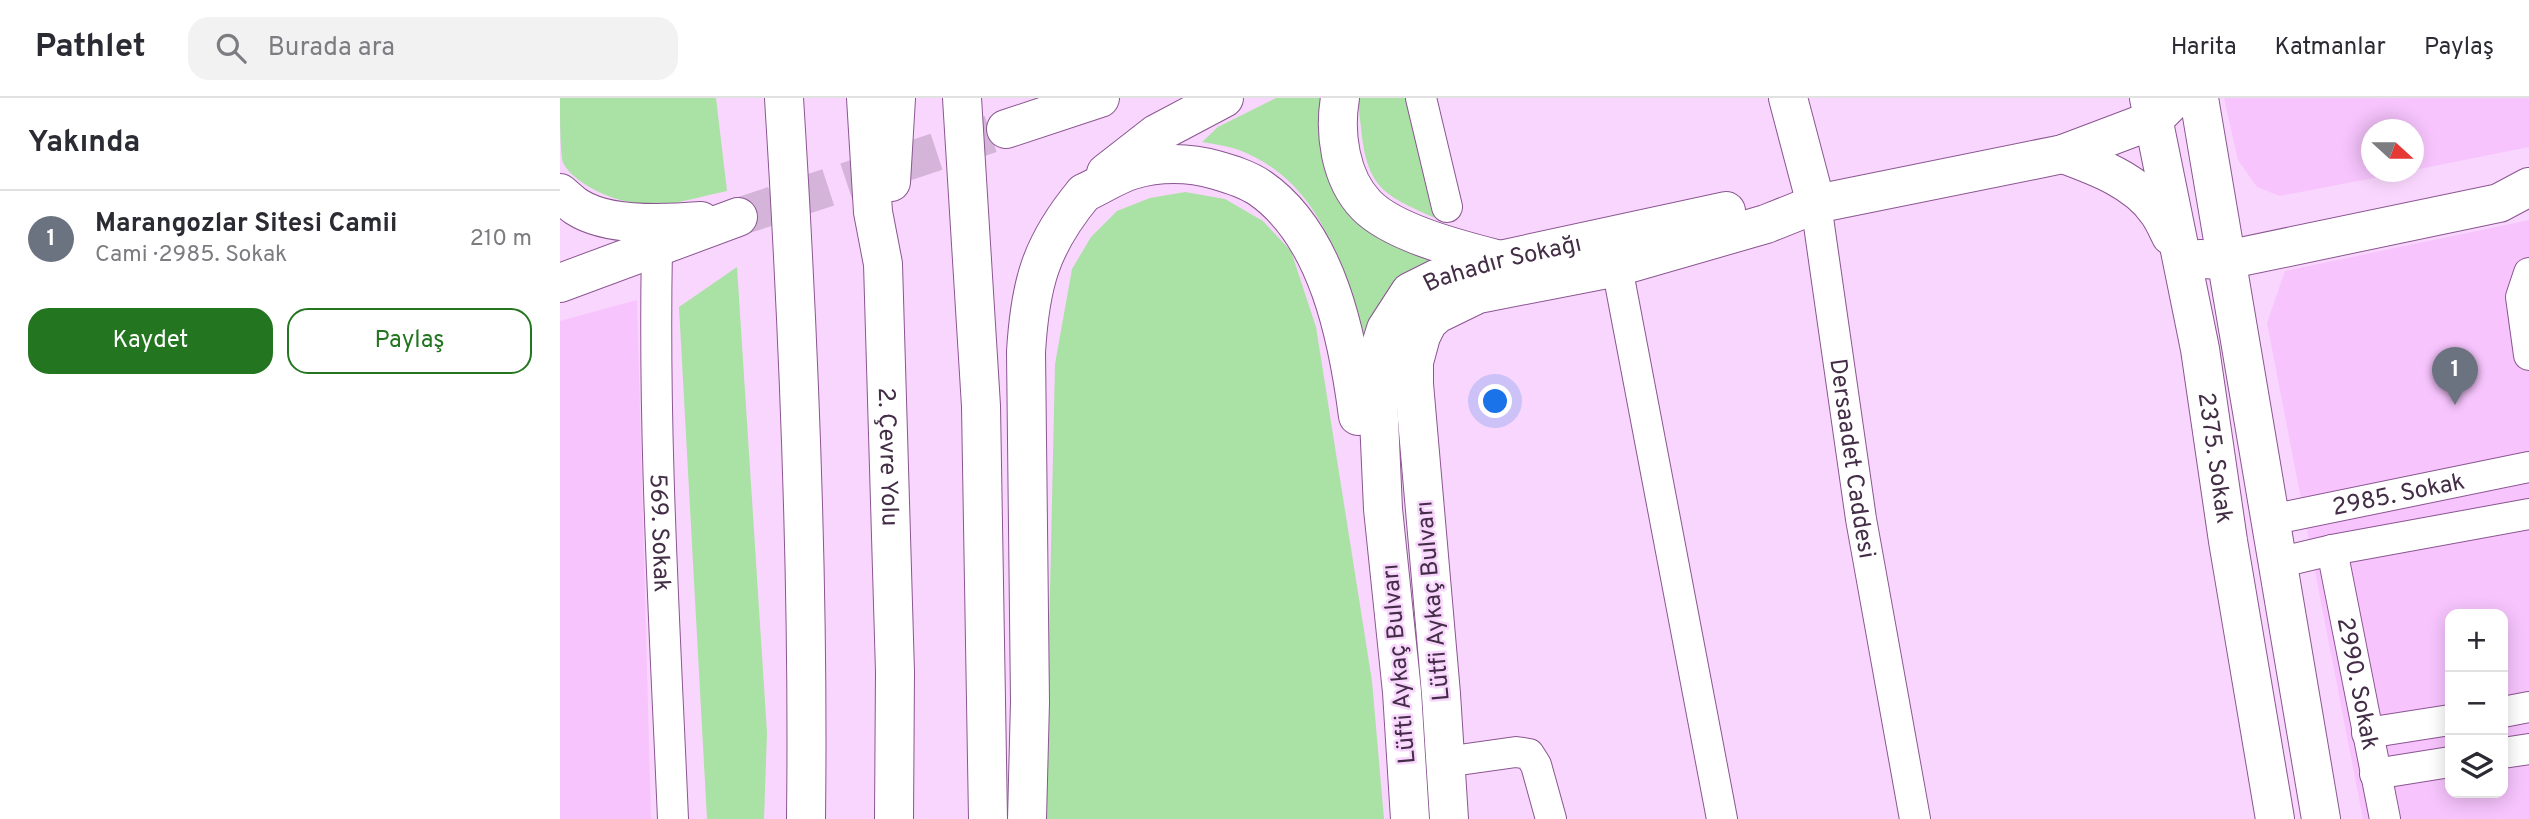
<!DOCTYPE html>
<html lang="tr">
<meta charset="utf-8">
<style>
body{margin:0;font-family:Overpass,sans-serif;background:#f2f2f3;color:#2b2b33}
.controls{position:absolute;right:21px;bottom:21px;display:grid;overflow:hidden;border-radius:14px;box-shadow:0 4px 18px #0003}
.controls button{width:63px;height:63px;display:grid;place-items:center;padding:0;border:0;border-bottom:2px solid #e1e1e2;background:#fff;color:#2b2b33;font:35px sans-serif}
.compass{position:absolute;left:1801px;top:21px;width:63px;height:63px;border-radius:50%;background:#fff;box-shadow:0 4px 18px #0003;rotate:111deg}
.you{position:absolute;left:936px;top:304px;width:24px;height:24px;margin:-18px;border:5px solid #fff;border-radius:50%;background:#1a73e8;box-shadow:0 0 0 10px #1a73e833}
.badge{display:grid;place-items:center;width:46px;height:46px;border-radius:50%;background:#23751f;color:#fff;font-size:23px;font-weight:700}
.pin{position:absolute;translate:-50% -58px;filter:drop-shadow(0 2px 4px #0008)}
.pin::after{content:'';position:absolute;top:37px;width:24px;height:21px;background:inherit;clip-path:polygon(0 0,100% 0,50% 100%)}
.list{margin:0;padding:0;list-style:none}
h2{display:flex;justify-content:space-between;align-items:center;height:91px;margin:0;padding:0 28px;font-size:30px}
h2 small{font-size:23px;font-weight:400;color:#7c7c81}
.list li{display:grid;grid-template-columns:46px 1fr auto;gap:21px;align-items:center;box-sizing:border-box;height:98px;padding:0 28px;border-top:2px solid #e1e1e2}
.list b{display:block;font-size:26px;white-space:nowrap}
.list p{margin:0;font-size:23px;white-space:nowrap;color:#7c7c81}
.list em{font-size:23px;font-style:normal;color:#7c7c81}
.actions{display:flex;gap:14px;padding:21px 28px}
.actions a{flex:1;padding:16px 0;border:2px solid #23751f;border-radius:21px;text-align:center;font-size:24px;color:#23751f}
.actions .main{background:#23751f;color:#fff}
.icon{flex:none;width:38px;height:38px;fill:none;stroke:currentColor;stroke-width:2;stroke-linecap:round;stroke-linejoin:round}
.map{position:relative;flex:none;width:1969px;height:721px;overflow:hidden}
header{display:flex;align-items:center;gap:42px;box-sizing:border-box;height:98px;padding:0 35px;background:#fff;border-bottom:2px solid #e1e1e2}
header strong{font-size:33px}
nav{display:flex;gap:38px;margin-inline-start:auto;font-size:24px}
.search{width:490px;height:63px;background:#f2f2f3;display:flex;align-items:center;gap:18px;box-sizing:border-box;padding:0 24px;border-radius:21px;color:#7c7c81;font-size:26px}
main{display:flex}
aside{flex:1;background:#fff}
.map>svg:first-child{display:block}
.built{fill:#f7c4fd;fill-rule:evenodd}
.green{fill:#aae1a5}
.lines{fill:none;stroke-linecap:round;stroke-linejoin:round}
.major-tunnel{stroke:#d5b4d9;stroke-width:38;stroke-dasharray:38 19;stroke-linecap:butt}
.minor-casing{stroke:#8a5691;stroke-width:32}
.major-casing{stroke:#8a5691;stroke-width:40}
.highway-casing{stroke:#8a5691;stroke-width:40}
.minor{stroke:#fff;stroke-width:30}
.major{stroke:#fff;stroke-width:38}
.highway{stroke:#fff;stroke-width:38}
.labels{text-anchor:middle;stroke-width:5;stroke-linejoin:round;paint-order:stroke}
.street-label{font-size:24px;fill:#442d47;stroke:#f9d6fd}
</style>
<header>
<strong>Pathlet</strong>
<div class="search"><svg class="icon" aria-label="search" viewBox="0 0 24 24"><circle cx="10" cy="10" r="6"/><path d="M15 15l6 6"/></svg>Burada ara</div>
<nav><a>Harita</a><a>Katmanlar</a><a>Paylaş</a></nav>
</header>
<main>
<aside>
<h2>Yakında<small></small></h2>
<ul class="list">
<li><span class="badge" style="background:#6b7280">1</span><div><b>Marangozlar Sitesi Camii</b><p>Cami · 2985. Sokak</p></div><em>210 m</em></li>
</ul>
<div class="actions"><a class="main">Kaydet</a><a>Paylaş</a></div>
</aside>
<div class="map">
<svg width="1969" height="721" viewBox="0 0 1969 721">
<rect width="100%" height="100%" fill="#f9d6fd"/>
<g class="built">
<polygon points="1664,0 1969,0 1969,49 1854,72 1854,32 1812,32 1812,74 1845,74 1720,98 1697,89 1678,62"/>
<path d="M1969 122V721H1803L1707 225 1725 173ZM1890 516H1943V695H1890Z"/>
<polygon points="77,202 91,721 0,721 0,223"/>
</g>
<g class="green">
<path d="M0 0H156L167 93C146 97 124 104 103 107 73 111 18 92 3 65 0 52 0 16 0 0Z"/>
<path d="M716 0H764L775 70 882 156 805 238C781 165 760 83 679 52 667 48 654 46 642 44L658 29Z"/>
<path d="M799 0H849L879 114 875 120C829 99 809 93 802 39 801 26 798 12 799 0Z"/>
<polygon points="625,94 665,101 703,123 731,153 756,229 812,583 824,721 485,721 495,266 512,171 531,139 557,113 590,100"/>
<polygon points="177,169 207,635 204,721 147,721 119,209"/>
</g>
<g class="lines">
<polyline class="major-tunnel" points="178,119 446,31"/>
<defs>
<g id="minor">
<polyline points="861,0 887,109"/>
<path id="s1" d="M1256 106 1301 421 1355 721"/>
<path id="s2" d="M97 150C93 340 105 531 113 721"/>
<polyline points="1057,169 1162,721"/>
<polyline points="1969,175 1961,199 1969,257"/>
<path id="s3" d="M1710 422 1969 369"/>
<path id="s4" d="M1772 452 1825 721"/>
<polyline points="1717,465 1772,452 1969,416"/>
<polyline points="1943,614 1969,609"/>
<polyline points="1807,635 1890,622"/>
<polyline points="1943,655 1969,651"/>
<polyline points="885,664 956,654 969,656 976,667 991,721"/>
<polyline points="1815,676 1890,664"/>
</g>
<g id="major">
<path d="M780 0C774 35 780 80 806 107 833 135 901 152 940 162"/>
<polyline points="1228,0 1256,106"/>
<path id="s5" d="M1589 0 1640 251 1668 443 1715 721"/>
<polyline points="1639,0 1761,721"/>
<polyline points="446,31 540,0"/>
<path d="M1503 56C1536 68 1577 83 1598 114 1603 121 1607 130 1611 138"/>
<polyline points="546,75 596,36 664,0"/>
<path d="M0 95C5 99 11 105 17 109 48 129 105 126 141 123"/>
<path d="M524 95C539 88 556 77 572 72 598 64 629 64 656 72 670 76 687 81 700 90 768 137 788 241 798 318"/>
<polyline points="1640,161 1666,162 1939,105 1969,89"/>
<polyline points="0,185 178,119"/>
<path id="s6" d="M850 721 842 594 823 411 817 276 819 253 826 231 850 194 876 181 940 162 1166 113"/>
<polyline points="889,721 881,596 854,286 854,264 861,238 868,224 877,216 918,196 1057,169 1206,126 1256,106 1503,56 1593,22 1615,0"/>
</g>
<g id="highway">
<path d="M224 0C239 240 249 480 246 721"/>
<path id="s7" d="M306 0 313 114 323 166 335 574 334 721"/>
<polyline points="402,0 421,308 428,721"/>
<polyline points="331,84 336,0"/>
<path d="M467 721 470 604 466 254C470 187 480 148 524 95"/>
</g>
</defs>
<use href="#minor" class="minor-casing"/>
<use href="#major" class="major-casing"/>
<use href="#highway" class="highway-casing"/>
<use href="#minor" class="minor"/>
<use href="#major" class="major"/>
<use href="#highway" class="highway"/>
</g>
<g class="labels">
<g class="street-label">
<text dy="8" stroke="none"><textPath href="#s6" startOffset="634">Bahadır Sokağı</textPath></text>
<text dy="8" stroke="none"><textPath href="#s7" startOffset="360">2. Çevre Yolu</textPath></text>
<text dy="8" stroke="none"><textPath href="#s1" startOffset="257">Dersaadet Caddesi</textPath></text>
<text dy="8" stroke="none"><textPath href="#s5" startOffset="366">2375. Sokak</textPath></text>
<text dy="8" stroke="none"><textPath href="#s3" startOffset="131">2985. Sokak</textPath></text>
<text dy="8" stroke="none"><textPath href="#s2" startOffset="285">569. Sokak</textPath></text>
<text transform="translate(872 503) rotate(-95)" y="8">Lütfi Aykaç Bulvarı</text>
<text transform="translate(838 566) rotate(-95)" y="8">Lüfti Aykaç Bulvarı</text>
<text dy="8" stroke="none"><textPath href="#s4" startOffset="136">2990. Sokak</textPath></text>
</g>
</g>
</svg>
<div class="controls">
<button>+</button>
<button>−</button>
<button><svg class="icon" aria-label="layers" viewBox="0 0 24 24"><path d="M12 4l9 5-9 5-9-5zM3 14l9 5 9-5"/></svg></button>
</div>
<svg class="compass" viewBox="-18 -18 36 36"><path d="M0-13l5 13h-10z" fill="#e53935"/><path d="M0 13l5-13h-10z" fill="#7c7c81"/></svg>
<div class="you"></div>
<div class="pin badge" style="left:1895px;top:307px;background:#6b7280">1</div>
</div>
</main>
